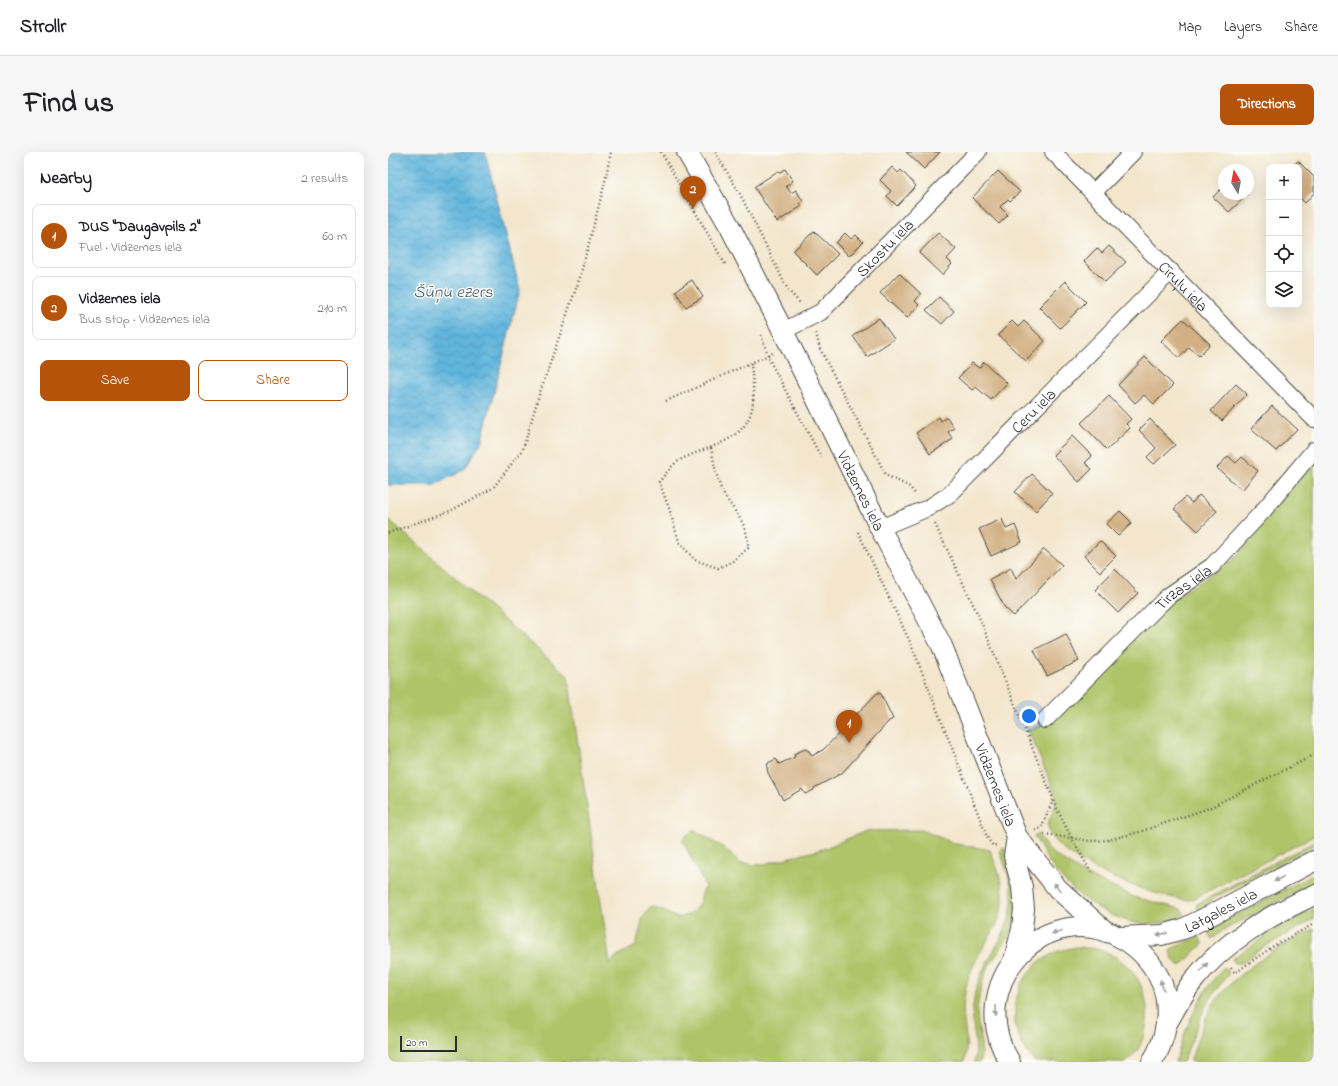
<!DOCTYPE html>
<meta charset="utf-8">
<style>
body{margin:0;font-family:"Indie Flower",sans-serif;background:#f6f6f6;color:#202124}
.controls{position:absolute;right:12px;top:12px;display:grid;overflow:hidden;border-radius:8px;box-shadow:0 4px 16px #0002}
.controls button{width:36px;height:36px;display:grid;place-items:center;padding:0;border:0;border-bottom:1px solid #e0e0e0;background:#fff;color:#202124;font:20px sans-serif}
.compass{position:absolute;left:830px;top:12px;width:36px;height:36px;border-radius:50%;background:#fff;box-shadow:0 4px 16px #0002;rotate:350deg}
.scale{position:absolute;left:12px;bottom:10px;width:57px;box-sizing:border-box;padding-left:4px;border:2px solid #2b2b2b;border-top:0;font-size:11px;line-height:14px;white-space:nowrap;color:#2b2b2b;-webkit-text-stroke:3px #fdfcf7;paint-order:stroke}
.you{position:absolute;left:641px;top:564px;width:14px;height:14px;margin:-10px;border:3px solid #fff;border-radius:50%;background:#1a73e8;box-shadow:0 0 0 6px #1a73e833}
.badge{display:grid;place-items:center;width:26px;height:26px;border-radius:50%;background:#b45309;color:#fff;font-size:13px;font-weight:700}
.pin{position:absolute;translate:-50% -33px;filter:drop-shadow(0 1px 2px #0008)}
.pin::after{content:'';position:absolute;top:21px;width:14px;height:12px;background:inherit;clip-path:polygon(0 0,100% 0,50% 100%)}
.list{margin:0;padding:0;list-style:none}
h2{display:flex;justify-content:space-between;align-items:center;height:52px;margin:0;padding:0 16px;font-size:17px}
h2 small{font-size:13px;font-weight:400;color:#757577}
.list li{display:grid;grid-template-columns:26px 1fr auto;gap:12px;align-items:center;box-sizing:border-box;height:64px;margin:0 8px 8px;padding:0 8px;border:1px solid #e0e0e0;border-radius:8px}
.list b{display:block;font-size:15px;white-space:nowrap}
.list p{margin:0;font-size:13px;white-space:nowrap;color:#757577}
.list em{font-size:13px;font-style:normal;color:#757577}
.actions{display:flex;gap:8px;padding:12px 16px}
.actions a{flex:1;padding:9px 0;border:1px solid #b45309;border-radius:8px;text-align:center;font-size:14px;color:#b45309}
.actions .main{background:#b45309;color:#fff}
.icon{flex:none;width:22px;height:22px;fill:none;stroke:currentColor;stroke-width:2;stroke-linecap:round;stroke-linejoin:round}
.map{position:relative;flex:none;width:926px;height:910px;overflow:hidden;border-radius:8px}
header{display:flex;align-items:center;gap:24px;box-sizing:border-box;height:56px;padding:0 20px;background:#fff;border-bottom:1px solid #e0e0e0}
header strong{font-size:19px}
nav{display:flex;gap:22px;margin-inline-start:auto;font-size:14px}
.intro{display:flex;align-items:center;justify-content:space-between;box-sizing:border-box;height:96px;padding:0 24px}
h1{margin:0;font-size:28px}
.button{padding:10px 18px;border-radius:8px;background:#b45309;color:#fff;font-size:14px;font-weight:700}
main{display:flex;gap:24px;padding:0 24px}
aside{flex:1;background:#fff;border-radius:8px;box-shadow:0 4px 16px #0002}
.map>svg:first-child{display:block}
.grass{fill:#afc469;stroke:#6d784a}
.water{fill:url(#water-waves);stroke:#467084}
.building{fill:#d2b083}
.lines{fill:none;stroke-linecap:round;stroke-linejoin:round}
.minor-casing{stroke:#494743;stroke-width:18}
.tertiary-casing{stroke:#494743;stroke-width:22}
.path{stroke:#494743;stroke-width:2.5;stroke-dasharray:1 3;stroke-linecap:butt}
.minor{stroke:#fff;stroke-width:16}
.tertiary{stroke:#fff;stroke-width:20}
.oneway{fill:#a0a0a0}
.labels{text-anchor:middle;stroke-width:3;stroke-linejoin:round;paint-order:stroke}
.street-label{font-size:16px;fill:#2b2b2b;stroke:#fdfcf7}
.water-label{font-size:17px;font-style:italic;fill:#3e5b69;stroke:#fdfcf7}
</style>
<header>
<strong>Strollr</strong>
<nav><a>Map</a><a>Layers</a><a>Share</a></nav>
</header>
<div class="intro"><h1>Find us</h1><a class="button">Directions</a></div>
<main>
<aside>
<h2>Nearby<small>2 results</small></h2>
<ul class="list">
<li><span class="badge">1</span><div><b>DUS &quot;Daugavpils 2&quot;</b><p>Fuel · Vidzemes iela</p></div><em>60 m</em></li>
<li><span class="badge">2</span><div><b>Vidzemes iela</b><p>Bus stop · Vidzemes iela</p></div><em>210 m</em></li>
</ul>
<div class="actions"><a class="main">Save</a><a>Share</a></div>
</aside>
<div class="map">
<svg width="926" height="910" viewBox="0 0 926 910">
<defs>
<pattern id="water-waves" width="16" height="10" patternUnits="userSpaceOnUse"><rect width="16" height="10" fill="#61b5dd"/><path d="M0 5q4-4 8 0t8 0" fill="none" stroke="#5093b3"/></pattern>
</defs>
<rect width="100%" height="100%" fill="#fdfcf7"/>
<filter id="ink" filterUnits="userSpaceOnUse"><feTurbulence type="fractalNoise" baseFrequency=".025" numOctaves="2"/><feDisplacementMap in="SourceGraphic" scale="8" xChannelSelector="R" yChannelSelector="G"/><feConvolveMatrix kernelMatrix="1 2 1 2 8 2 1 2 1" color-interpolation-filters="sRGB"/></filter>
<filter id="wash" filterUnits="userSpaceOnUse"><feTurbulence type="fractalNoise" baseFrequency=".012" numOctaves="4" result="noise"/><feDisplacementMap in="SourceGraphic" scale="16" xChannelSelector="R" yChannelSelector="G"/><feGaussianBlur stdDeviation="0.9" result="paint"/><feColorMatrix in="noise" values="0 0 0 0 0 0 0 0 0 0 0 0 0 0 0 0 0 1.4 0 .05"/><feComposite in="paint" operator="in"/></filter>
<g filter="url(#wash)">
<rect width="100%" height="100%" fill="#f3e6cd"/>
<g class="grass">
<path d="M926 308V684L803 748C771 748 676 711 662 682 656 670 666 662 668 651 669 648 667 643 666 639L640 578 659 571 785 447 844 409Z"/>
<path d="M0 367 180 524 222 812 229 804 248 794 255 765 263 755 273 758 289 766C311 761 310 753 317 734L294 687 306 678 336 696 352 711 372 713 435 697 478 679 533 678 568 692 602 698C607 711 614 727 615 741 617 768 599 786 588 808 582 820 578 833 576 846 572 867 583 890 576 910H0Z"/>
<path d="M650 682 659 696 665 702 696 722 746 745 793 757 797 762C785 768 773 773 759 772 722 771 681 740 661 710 656 702 651 692 646 684Z"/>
<polygon points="926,690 926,693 830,744 810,757 808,754 809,752 883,712"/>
<path d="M614 696H616C627 726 635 756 619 787 613 797 605 807 599 817 595 828 592 839 590 850 586 870 597 890 592 910H586C590 897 586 885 585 871 584 861 585 850 587 841 594 807 625 781 624 746 624 730 617 714 612 699Z"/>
<polygon points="926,722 926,730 836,778 824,787 819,779"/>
<polygon points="926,757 926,767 871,798 854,811 847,811 844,807 883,780"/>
<path d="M926 777V910H802C808 892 816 866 826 851 849 818 891 795 926 777Z"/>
<path d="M811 784 815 792 794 813 792 814C787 812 783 804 782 799L783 797Z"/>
<path d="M688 795C702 796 717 797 729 806 760 826 768 867 749 899 746 903 742 906 738 910H647L635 895 627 874V851L634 830 648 812 667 800Z"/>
<path d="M836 815 840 820V823L828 838 817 855 795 910H787C795 885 804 860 818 838 823 830 830 822 836 815Z"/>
</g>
<polygon class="water" points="0,0 97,0 132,138 93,291 76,318 46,333 0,333"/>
<g id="blocks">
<g class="building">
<polygon points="518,0 552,0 536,17"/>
<polygon points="910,9 926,25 926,41 917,51 911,45 911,15 904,15"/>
<polygon points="504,15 510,21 513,18 528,34 509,54 499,44 503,39 492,28"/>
<polygon points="397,17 405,29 398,34 403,41 408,38 415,49 412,51 414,54 389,70 366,35 390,19 391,21"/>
<polygon points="610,19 632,40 622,49 620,47 612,55 620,63 611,72 584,46"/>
<polygon points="836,34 836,42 860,42 841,60 825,45"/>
<polygon points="426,79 450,102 429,123 405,99"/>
<polygon points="457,81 463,87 468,83 475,90 461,104 448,91"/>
<polygon points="550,81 568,97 559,107 564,112 554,123 531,101"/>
<polygon points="721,94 738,110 717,130 696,109 709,96 714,101"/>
<polygon points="511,121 533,142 527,149 531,153 519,166 492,141"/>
<polygon points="304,128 315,145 298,155 287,139"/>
<polygon points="677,129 698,150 672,176 651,155"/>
<polygon points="551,145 566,159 554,172 538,158"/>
<polygon points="491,166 506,187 479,205 465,184"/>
<polygon points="795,167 822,192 811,204 801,195 791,206 773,189"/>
<polygon points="624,169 630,175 636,169 657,189 638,209 610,183"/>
<polygon points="757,205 785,233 766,252 756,243 747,251 730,233"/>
<polygon points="596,210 619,231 603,248 588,235 584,238 570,226 584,211 591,216"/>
<polygon points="848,232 859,242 834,269 823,259"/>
<polygon points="721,244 743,267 738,272 742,276 719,298 693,271"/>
<polygon points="884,254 909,277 888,299 863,277"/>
<polygon points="551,265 553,269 559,265 566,276 560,280 565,287 542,302 528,281"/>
<polygon points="762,267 787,293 766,312 759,305 768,296 751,278"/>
<polygon points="684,284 704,304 697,311 704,317 691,330 665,303"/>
<polygon points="840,304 848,311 854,305 870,319 854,338 829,316"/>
<polygon points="644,322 664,341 648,359 627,340"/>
<polygon points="811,343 829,359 810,379 786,357 797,345 804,351"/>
<polygon points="732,359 744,371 730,384 718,372"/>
<polygon points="614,367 618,377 627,373 634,390 603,404 591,377"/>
<polygon points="712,389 728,404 712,420 696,404"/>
<polygon points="656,397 674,413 626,464 617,456 602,427 623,416 628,427"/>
<polygon points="727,417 750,441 730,461 707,438"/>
<polygon points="678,482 691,509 659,524 646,498"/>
<polygon points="492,540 505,567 501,569 454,621 426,636 426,638 417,642 414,637 395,648 380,621 379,616 380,611 388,607 391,612 407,605 406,602 417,597 421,599 424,604 436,597 488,542"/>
</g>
</g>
</g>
<g filter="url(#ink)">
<use href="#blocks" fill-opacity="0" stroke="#494743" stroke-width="1"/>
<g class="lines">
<defs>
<g id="minor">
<path id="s1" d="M665 0 926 267"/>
<polyline points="705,41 745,0"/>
<path id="s2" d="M395 179 433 160 590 0"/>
<path id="s3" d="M492 376 540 356 562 342 783 119"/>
<path id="s4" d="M657 568 780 444 824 414 875 359 926 298"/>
</g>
<g id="tertiary">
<path id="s5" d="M299 0 342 75 395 179 492 376 554 494 629 685 670 737 718 780"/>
<path id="s6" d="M732 785 774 783 795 777 823 763 926 709"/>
<polyline points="626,808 634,777 636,757 634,735 626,704 629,685"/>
<path d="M779 871C787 857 795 842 805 829 836 789 881 764 926 743"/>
<path d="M622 910C573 834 657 742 735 787 753 797 766 813 774 832 783 858 779 887 764 910"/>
</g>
</defs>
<use href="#minor" class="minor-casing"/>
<use href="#tertiary" class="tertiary-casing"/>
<g class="path">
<polyline points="273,0 337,112"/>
<polyline points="327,0 351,40 400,138 412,151"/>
<polyline points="428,181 432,197 498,323 522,335 528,343"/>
<polyline points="373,183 383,211 433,305"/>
<polyline points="278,249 363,211"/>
<path d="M323 296C326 310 329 329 335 341 346 360 361 372 360 396L345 409 330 416 307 408 291 390 281 356 271 330C277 323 284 312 292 308 318 294 356 291 364 257 367 243 364 225 363 211L385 201"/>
<polyline points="547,372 592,467 664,644 664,651 653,676 647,678"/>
<polyline points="470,380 523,492 600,687 605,694 608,693"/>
<polyline points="0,381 62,359 105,336 135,297 151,243 192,125 216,34 223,0"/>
<polyline points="665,649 684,687 703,720"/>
<polyline points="656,682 702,689 721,688 751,680 821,656 926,603"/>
<polyline points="843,816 847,821 887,793 926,772"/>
</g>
<use href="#minor" class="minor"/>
<use href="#tertiary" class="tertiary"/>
</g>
<defs><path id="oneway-solid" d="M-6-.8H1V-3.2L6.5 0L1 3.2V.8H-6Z"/></defs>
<g class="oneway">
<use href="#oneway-solid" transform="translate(891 727) rotate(152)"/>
<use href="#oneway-solid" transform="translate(669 735) rotate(-132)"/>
<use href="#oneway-solid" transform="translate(669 780) rotate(163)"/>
<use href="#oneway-solid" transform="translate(774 782) rotate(172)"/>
<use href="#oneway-solid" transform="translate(816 815) rotate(-49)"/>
<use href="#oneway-solid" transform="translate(774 833) rotate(-109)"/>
<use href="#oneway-solid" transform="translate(608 859) rotate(92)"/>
</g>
</g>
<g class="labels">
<g class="street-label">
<text dy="6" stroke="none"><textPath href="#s2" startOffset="133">Skostu iela</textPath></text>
<text dy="6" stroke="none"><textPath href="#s1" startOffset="187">Cīruļu iela</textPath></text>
<text dy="6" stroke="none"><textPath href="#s3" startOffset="196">Ceru iela</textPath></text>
<text dy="6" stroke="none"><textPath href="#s5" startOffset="381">Vidzemes iela</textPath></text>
<text dy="6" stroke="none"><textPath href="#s4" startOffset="192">Tirzas iela</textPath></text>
<text dy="6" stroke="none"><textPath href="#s5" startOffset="705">Vidzemes iela</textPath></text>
<text dy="6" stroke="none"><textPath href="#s6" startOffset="106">Latgales iela</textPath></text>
</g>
<g class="water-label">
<text x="65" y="145">Šūņu ezers</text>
</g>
</g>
</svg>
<div class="controls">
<button>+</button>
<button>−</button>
<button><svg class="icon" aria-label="locate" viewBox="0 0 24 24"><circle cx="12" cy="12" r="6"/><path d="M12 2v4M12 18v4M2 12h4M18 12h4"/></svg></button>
<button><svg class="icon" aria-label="layers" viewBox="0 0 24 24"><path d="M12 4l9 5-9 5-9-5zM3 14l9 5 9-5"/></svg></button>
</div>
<svg class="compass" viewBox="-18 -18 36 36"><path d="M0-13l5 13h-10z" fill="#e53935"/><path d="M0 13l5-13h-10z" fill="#757577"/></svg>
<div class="scale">20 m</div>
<div class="you"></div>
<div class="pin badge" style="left:461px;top:591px">1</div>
<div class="pin badge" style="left:305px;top:57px">2</div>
</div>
</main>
